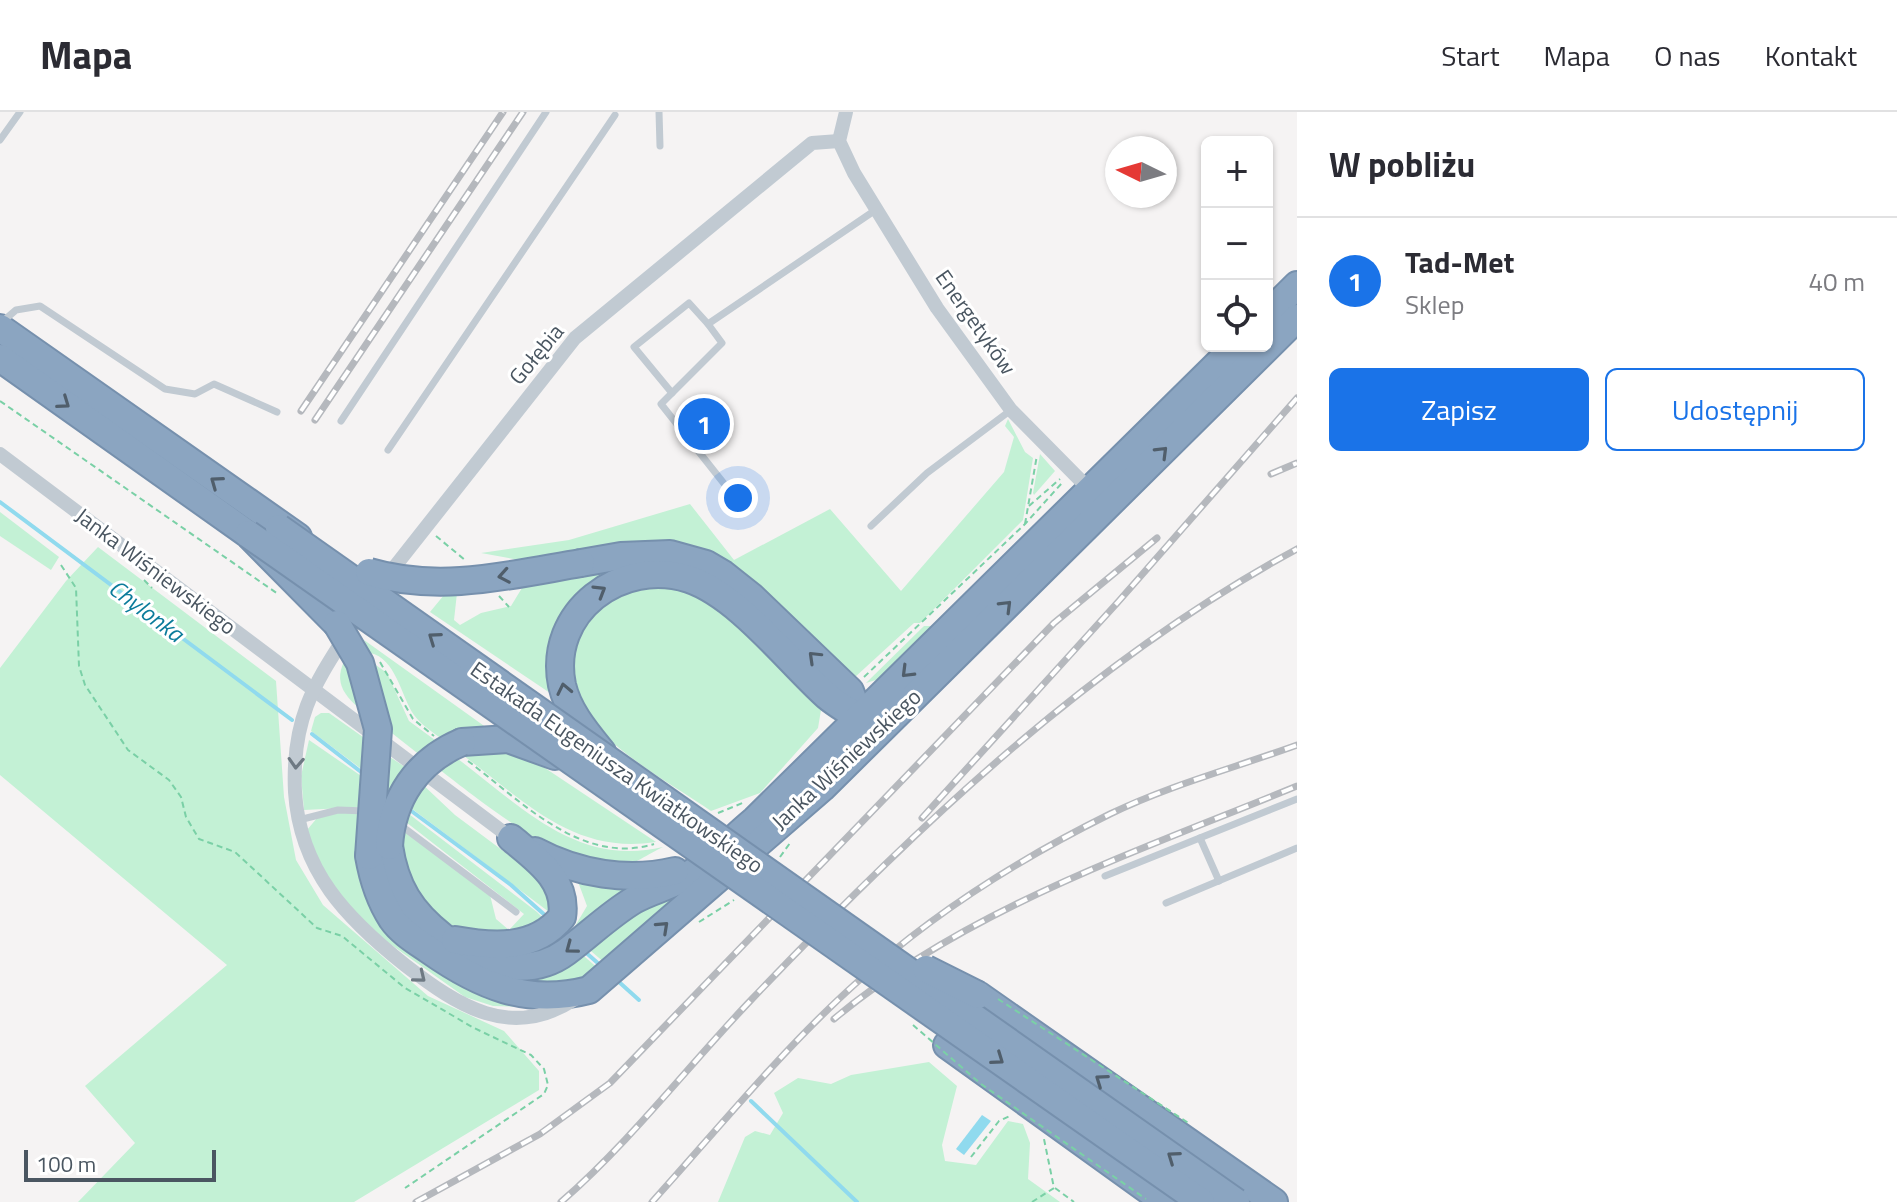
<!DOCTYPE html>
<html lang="pl">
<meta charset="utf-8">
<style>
body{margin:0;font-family:"Titillium Web",sans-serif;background:#f2f2f3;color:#2b2b33}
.controls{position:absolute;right:24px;top:24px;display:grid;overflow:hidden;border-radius:12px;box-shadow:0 2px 6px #0004}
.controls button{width:72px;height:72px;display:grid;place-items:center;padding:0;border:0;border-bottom:2px solid #e1e1e2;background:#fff;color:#2b2b33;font:40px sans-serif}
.compass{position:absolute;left:1105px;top:24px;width:72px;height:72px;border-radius:50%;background:#fff;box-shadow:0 2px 6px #0004;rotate:275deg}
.scale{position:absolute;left:24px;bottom:20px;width:192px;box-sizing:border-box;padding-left:8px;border:4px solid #4a5661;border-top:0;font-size:22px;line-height:28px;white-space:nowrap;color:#4a5661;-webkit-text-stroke:6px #fff;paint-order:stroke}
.you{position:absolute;left:738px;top:386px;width:28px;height:28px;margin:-20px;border:6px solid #fff;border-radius:50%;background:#1a73e8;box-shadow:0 0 0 12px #1a73e833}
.badge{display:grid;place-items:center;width:52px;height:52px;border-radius:50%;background:#1a73e8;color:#fff;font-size:26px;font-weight:700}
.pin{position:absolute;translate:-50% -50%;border:4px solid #fff;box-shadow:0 2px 8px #0006}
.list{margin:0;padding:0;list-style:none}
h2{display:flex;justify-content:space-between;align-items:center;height:104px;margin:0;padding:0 32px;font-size:34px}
h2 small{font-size:26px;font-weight:400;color:#7c7c81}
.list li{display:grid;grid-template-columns:52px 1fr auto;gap:24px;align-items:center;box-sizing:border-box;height:128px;padding:0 32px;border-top:2px solid #e1e1e2}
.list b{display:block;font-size:30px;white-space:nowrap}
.list p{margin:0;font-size:26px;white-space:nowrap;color:#7c7c81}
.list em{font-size:26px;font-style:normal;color:#7c7c81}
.actions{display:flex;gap:16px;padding:24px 32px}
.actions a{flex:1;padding:18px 0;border:2px solid #1a73e8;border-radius:12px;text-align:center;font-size:28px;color:#1a73e8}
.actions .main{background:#1a73e8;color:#fff}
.icon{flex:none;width:44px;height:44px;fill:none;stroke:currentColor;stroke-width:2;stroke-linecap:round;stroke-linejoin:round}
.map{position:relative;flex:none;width:1297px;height:1090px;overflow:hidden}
header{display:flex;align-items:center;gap:48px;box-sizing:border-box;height:112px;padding:0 40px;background:#fff;border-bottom:2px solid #e1e1e2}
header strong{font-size:38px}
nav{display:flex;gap:44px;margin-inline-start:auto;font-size:28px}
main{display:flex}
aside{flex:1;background:#fff}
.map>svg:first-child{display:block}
.green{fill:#c3f1d5}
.water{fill:#90daee}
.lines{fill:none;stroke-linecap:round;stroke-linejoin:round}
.stream{stroke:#90daee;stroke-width:4}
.highway-casing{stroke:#7690ad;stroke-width:30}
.path{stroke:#7ad0a6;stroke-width:2;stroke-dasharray:6 4;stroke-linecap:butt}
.lane{stroke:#c1cad2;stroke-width:7}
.street{stroke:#c1cad2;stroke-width:14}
.highway{stroke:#8ba5c1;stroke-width:26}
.rail-casing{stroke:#b5b8bd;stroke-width:7}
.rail{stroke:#fff;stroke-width:4;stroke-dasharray:12;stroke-linecap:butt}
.highway-bridge-casing{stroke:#7690ad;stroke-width:30;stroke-linecap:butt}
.path-bridge{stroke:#7ad0a6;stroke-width:2;stroke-dasharray:6 4;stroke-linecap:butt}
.highway-bridge{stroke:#8ba5c1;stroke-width:26}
.oneway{stroke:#505e6b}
.oneway2{stroke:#6e7983}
.labels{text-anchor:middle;stroke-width:6;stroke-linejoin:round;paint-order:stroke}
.street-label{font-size:22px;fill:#4a5661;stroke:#fff}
.water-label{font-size:24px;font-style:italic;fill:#0c7c9b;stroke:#fff}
</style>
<header>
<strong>Mapa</strong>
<nav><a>Start</a><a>Mapa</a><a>O nas</a><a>Kontakt</a></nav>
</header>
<main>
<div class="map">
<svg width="1297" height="1090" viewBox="0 0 1297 1090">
<rect width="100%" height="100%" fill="#f5f3f3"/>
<g class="green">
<polygon points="1008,307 1025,340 1033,346 1023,408 920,511 914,511 854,566 729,454 525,449 481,441 569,428 690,392 734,448 830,397 901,479 1004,360 1014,325 1005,314"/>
<polygon points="1040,342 1055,359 1034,383 1033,381"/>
<polygon points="0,400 59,445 51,458 0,424"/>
<polygon points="98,435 276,569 284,685 296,748 323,793 428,884 504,919 539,959 539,978 354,1090 78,1090 135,1031 85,974 227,853 0,663 0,556 66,469"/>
<polygon points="622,453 594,471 553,583 430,500 444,483 457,481 454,508 460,513 481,501 511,494 525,471"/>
<path d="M675 474 717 494 821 598 818 616 760 681 711 699C668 669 566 616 570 557 570 547 575 536 578 527 591 479 632 477 675 474Z"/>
<polygon points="924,514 934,514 879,567 866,571"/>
<path d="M364 528 487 616 443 628C433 620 421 613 414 603 401 584 396 546 370 541Z"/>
<path d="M347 544 369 604C347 587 330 572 347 544Z"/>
<polygon points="373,551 387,561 409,609 439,631 421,644 388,618"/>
<polygon points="321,601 329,601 370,630 368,662 311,619 315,605"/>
<polygon points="309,628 367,668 364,695 304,698 301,664"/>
<path d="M490 633 533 648 656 730C572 743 524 688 460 641Z"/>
<polygon points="387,643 408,657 392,682 384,675"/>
<path d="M454 644C519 692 576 756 663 735 650 741 632 754 618 755 566 760 476 685 436 655Z"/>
<polygon points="420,670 455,703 546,771 553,803 407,693"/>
<polygon points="405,699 537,800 547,810 542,815 469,825 439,809 405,763 400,714 490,783 496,807 509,818 524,802 402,707"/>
<polygon points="338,701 363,701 437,855 476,882 504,892 533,895 493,894 465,885 376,822 357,805 320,755 307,718 317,706"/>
<polygon points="706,763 606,852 584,833 630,794"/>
<polygon points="577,767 632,774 571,821 587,794"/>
<polygon points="578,839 600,858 588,865 548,876 467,856 454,843"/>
<polygon points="929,950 957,974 942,1033 945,1049 976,1053 1008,1009 1023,1012 1030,1031 1028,1067 1060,1090 718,1090 745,1025 755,1019 770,1023 783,1001 774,981 798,966 831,972 851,963"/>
</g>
<polygon class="water" points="982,1003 991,1009 964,1043 956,1037"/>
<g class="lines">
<g class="stream">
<polyline points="0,390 292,608"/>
<polyline points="312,622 365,663"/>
<polyline points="406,695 511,773 547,805"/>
<polyline points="583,838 600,853"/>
<polyline points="619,870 639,888"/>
<polyline points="751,989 857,1090"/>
</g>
<defs>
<g id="highway">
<polyline points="1267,203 1297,173"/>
<polyline points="0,216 298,425"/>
<polyline points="0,246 248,422 337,512"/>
<polyline points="581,451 621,444 670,442 706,452 723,462 752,485 850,579 860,606"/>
<polyline points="462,630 508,627 555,644"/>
<path d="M602 640C585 619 568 599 562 573 547 500 621 445 689 467 739 484 788 549 827 584 841 596 858 603 871 616"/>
<path d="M389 734C395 775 411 800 443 825 476 852 528 868 566 840 589 823 609 803 634 788 650 779 668 775 684 766 710 751 732 727 755 708L1236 234"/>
<path d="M535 739C578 762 628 770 675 759"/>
<path d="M369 744C373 767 379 787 392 807 401 820 416 829 429 838 480 874 527 894 589 878L822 676 1297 206"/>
<path d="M455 828C493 835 535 838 562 805 568 768 536 747 511 726"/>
<polyline points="978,883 1274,1090"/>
<polyline points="947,933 1165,1090"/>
</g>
</defs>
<use href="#highway" class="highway-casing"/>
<g class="path">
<polyline points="0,289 278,482"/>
<polyline points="1029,394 1060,367"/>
<polyline points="1025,412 1037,343"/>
<polyline points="436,424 465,448"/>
<polyline points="61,453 76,476 79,554 85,573 128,638 169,668 181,685 186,705 199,727 235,740 317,816 342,824 405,876 474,916 531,943 544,957 548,973 544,982 405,1076"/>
<polyline points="144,468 152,476"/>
<polyline points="499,484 509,495"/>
<polyline points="380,550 413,607 434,624"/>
<polyline points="864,565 1025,412 1062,371"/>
<path d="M468 649C521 689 582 754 654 732"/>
<polyline points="718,701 745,690"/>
<polyline points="780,745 790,731"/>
<polyline points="699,810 734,788"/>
<polyline points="971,1045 999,1009 1010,1004"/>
<polyline points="1055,1076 1074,1090"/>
<polyline points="1032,1090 1054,1076 1044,1027"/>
</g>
<g class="lane">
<polyline points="659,0 660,34"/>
<polyline points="0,28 20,0"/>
<polyline points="2,210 16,198 40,194 165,277 195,282 214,272 277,300"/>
<polyline points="672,281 634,235 689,191 708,212"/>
<polyline points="341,309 546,0"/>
<polyline points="388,338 615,3"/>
<polyline points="737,388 661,292 722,231 708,212 877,97"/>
<polyline points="871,414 927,361 1011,298"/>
<polyline points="299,708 338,698 367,699"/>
<polyline points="399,712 516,800"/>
<polyline points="1200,726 1219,769"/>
<polyline points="1105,764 1297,687"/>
<polyline points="1166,791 1297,736"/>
</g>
<g class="street">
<polyline points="846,0 839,29 854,61 937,196 1011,298 1092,380"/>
<polyline points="0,342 511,726"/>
<polyline points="385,467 575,226 812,31 839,29"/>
<path d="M363 496C322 563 291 595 295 680 300 759 347 807 405 853 458 894 511 929 575 887"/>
</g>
<use href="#highway" class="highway"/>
<defs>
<g id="rail">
<polyline points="301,299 503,0"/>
<polyline points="315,308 523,0"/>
<polyline points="1271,362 1297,351"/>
<polyline points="922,706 1118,490 1297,286"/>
<path d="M834 907C967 796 1139 739 1297 674"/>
<polyline points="416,1090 540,1022 610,971 1054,511 1157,426"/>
<path d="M561 1090C631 1029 688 954 752 887 913 718 1090 549 1297 437"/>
<path d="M652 1090C718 1017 781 939 854 873 929 804 1019 747 1110 702 1170 673 1234 656 1297 633"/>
</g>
</defs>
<use href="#rail" class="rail-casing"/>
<use href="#rail" class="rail"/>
<defs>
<g id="highway-bridge">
<polyline points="279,416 1236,1090"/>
<polyline points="248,422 1201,1090"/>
<path d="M369 460C440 481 510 463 581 451"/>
<polyline points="337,512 360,551 378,617 369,744"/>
<path d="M389 734C392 686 417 649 462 630"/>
<polyline points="926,857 978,883"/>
</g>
</defs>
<use href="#highway-bridge" class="highway-bridge-casing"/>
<g class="path-bridge">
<polyline points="998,887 1190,1012"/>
<polyline points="913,913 981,972 1146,1087"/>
</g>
<use href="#highway-bridge" class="highway-bridge"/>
</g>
<defs><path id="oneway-chevron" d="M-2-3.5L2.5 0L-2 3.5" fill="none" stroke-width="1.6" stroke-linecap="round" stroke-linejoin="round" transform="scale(2)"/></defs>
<g class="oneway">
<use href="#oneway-chevron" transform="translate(64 291) rotate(35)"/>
<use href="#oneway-chevron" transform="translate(1162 340) rotate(-45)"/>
<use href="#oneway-chevron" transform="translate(216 370) rotate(-144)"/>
<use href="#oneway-chevron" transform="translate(504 464) rotate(170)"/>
<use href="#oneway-chevron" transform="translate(600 479) rotate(-31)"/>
<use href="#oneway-chevron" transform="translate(1006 494) rotate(-45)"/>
<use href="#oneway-chevron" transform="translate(434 526) rotate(-145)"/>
<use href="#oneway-chevron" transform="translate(814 545) rotate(-136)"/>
<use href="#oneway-chevron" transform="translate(907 560) rotate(135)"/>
<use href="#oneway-chevron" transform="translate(564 577) rotate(-102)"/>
<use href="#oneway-chevron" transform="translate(663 815) rotate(-43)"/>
<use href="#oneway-chevron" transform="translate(571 836) rotate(143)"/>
<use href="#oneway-chevron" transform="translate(998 947) rotate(35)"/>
<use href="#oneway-chevron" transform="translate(1101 968) rotate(-145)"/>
<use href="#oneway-chevron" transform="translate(1173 1045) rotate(-145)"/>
</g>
<g class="oneway2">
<use href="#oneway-chevron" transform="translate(296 651) rotate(93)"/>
<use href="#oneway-chevron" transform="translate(420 865) rotate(39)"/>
</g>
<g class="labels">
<g class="street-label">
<text transform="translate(976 210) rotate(55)" y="8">Energetyków</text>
<text transform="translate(536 242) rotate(-50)" y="8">Gołębia</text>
<text transform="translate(156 459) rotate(37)" y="8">Janka Wiśniewskiego</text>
<text transform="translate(846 647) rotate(-43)" y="8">Janka Wiśniewskiego</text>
<text transform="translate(617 655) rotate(35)" y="8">Estakada Eugeniusza Kwiatkowskiego</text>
</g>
<g class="water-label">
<text transform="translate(146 499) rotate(37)" y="8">Chylonka</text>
</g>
</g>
</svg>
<div class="controls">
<button>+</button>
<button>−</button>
<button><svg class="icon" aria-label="locate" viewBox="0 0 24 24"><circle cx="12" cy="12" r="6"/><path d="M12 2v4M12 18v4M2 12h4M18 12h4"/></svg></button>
</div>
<svg class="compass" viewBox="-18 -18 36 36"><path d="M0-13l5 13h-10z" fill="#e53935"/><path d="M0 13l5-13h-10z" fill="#7c7c81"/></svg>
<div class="scale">100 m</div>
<div class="you"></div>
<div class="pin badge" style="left:704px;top:312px">1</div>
</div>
<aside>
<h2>W pobliżu<small></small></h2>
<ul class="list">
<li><span class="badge">1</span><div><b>Tad-Met</b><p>Sklep</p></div><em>40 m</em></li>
</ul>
<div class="actions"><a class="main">Zapisz</a><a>Udostępnij</a></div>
</aside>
</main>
